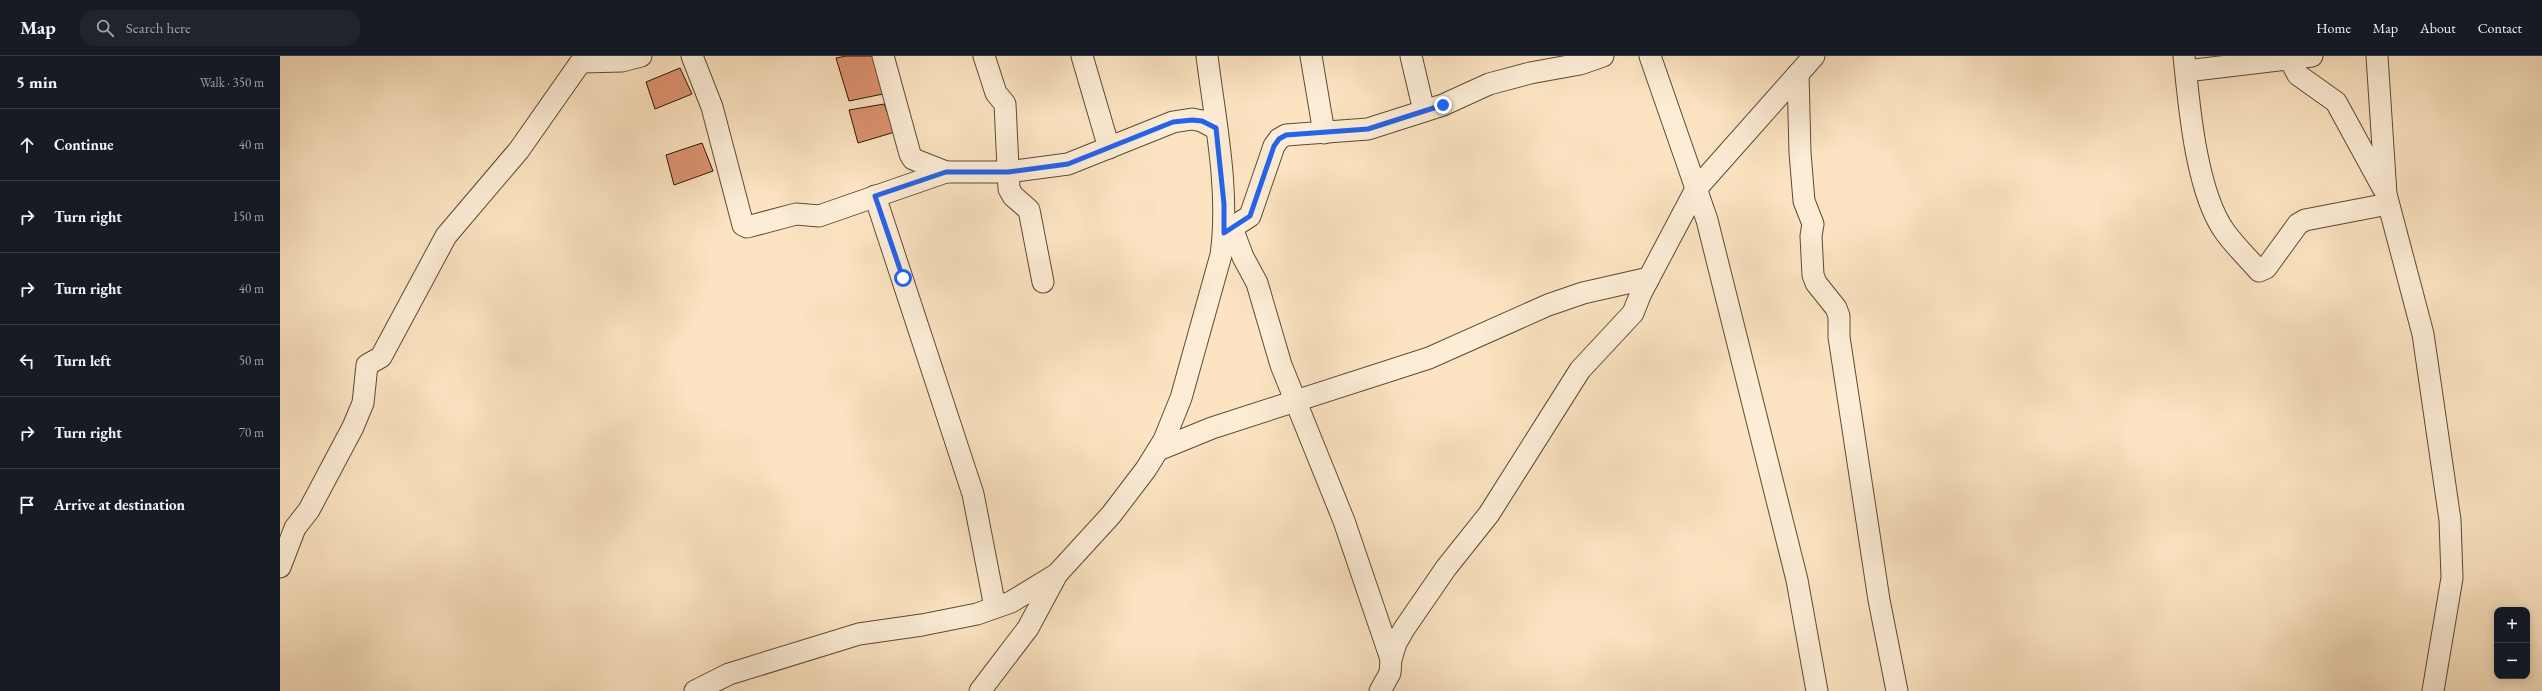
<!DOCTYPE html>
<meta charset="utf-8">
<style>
body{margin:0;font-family:"EB Garamond",serif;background:#20242c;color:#f1f3f6}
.controls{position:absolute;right:12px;bottom:12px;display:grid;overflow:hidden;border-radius:8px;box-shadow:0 2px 10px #0003}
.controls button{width:36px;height:36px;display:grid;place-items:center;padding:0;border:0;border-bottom:1px solid #363941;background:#171b24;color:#f1f3f6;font:20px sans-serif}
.stop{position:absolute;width:12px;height:12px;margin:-9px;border:3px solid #2563eb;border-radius:50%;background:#fff}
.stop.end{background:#2563eb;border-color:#fff;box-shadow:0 1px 4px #0008}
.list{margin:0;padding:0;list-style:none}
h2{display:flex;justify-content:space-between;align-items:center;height:52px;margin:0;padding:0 16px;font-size:17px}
h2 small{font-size:13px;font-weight:400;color:#9ea1a6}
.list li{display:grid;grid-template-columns:26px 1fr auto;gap:12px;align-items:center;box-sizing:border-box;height:72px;padding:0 16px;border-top:1px solid #363941}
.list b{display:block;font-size:15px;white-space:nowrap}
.list em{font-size:13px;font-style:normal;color:#9ea1a6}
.icon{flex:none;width:22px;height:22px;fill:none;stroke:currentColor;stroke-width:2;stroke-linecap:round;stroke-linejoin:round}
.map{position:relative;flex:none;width:2262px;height:635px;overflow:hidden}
header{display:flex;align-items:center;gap:24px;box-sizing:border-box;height:56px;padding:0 20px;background:#171b24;border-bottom:1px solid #363941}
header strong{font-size:19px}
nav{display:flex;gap:22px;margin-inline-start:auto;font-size:14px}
.search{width:280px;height:36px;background:#20242c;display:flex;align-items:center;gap:10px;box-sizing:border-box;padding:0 14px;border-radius:16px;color:#9ea1a6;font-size:15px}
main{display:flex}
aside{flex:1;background:#171b24}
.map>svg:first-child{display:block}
.building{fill:#de9370;stroke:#281802}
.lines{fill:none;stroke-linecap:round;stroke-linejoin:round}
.minor-casing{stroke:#5d4b32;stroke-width:23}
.minor{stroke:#fdedd7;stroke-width:21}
.route{stroke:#2563eb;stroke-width:5}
</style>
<header>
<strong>Map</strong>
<div class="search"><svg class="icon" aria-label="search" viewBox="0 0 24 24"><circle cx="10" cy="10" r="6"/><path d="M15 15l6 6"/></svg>Search here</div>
<nav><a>Home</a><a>Map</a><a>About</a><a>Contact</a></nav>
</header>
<main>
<aside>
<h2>5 min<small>Walk · 350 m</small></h2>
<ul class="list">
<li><svg class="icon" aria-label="ahead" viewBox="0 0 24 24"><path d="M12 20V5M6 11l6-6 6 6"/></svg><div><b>Continue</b></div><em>40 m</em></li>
<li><svg class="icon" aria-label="right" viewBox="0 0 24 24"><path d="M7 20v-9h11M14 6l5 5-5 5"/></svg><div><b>Turn right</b></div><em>150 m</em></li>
<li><svg class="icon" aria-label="right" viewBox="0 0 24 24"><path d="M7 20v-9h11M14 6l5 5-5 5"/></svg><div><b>Turn right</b></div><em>40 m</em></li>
<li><svg class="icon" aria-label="left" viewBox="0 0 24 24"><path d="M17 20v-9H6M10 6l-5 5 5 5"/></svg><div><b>Turn left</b></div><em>50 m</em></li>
<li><svg class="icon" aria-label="right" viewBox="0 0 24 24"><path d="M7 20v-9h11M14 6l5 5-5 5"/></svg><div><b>Turn right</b></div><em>70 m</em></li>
<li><svg class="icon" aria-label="arrive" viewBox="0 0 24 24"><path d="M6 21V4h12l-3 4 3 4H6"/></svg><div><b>Arrive at destination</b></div></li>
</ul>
</aside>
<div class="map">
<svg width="2262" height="635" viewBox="0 0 2262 635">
<rect width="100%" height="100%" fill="#fce4c2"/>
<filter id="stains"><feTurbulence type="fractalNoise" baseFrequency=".005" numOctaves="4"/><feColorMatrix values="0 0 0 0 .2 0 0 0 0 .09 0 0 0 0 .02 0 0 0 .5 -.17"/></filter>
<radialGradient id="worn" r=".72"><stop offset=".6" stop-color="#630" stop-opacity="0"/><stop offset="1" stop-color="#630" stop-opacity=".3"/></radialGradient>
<g class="building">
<polygon points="566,0 595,0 603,38 569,45 556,2"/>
<polygon points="400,12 412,38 375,53 366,26"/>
<polygon points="604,48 615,76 578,87 569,54"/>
<polygon points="422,87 433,115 394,129 386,99"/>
</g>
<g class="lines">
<defs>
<g id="minor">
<polyline points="412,0 432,51 463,169 467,171 516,158 539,160 666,116 727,116 788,108 893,66 912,63 922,65 935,72"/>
<polyline points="603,0 630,98 633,103 666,116"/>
<polyline points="704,0 716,37 725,48 729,133 733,140 749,154 763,226"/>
<polyline points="802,0 829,92"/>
<polyline points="1031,0 1044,77"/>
<polyline points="1131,0 1144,55"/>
<polyline points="1370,0 1427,164 1517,524 1537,635"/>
<path d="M1904 0C1909 49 1916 136 1945 176 1955 190 1968 202 1979 215L1986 212 2018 168 2025 164 2108 148"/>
<polyline points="2008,0 2018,19 2056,46 2103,132"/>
<polyline points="2097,0 2106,138 2143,278 2170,464 2172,522 2153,635"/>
<polyline points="302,6 342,5 361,0"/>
<polyline points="1906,15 2032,0"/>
<polyline points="1518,18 1520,97 1524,145 1533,168 1531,180 1533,219 1536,227 1556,252 1559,260 1559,281 1599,544 1617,635"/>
<polyline points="595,140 693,438 715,551"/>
<polyline points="952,172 963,201 977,227 1001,309 1064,465 1111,603"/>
<polyline points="944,177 970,160 994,90 999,83 1006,79 1088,73 1163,49 1209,28 1250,17 1300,8 1323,0"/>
<polyline points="878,394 932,372 1149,302 1268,249 1303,237 1369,222"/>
<polyline points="0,511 15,472 29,454 73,371 83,347 87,309 101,301 166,180 239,94 305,0"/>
<polyline points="415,635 449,618 579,578 642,569 697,558 731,546 777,518"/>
<path d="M700 635 748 572 777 518 831 459 866 413 884 384 901 342 941 199C950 134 935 65 927 0"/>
<polyline points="1100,635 1110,617 1111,603 1116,587 1124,573 1166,512 1209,458 1300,314 1353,257 1361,237 1416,133 1534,0"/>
</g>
</defs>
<use href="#minor" class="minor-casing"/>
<use href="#minor" class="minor"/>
</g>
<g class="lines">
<polyline class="route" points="623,222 595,140 666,116 728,116 788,108 893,66 912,64 922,65 936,72 944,148 944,177 970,160 994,90 999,83 1006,79 1088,73 1163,49"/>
</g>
<rect width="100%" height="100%" filter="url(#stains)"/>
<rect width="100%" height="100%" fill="url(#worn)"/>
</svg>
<div class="controls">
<button>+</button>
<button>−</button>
</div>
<div class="stop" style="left:623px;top:222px"></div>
<div class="stop end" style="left:1163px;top:49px"></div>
</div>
</main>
